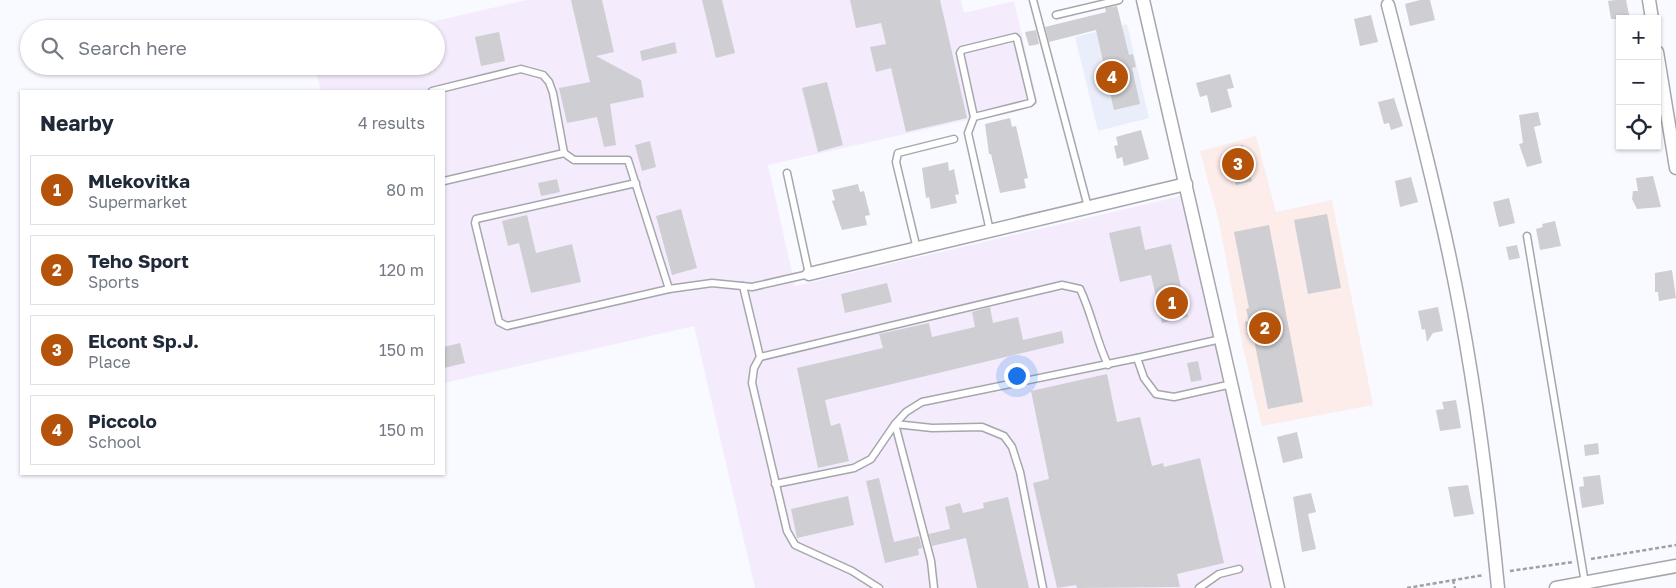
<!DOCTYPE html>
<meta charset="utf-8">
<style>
body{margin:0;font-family:"Golos Text",sans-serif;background:#f6f6f7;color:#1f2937}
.controls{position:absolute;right:15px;top:15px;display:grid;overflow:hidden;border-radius:0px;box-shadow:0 1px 4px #0004}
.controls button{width:45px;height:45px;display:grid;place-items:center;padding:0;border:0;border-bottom:1px solid #e0e1e3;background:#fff;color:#1f2937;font:25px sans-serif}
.you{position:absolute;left:1016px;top:375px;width:18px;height:18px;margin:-12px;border:4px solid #fff;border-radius:50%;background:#1a73e8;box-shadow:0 0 0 8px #1a73e833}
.badge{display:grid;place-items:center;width:32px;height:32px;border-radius:50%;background:#b45309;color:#fff;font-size:16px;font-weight:700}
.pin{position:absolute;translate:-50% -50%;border:2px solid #fff;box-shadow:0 1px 5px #0006}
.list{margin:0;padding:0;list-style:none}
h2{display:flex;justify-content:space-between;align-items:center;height:65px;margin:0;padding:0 20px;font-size:21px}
h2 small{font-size:16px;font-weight:400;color:#747a83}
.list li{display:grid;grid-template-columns:32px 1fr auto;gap:15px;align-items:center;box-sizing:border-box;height:70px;margin:0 10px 10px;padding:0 10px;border:1px solid #e0e1e3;border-radius:0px}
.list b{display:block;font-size:19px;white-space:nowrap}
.list p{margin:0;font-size:16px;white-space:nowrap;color:#747a83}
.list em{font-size:16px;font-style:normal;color:#747a83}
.icon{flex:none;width:28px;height:28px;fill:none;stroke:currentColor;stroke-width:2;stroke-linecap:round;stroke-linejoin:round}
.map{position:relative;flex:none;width:1676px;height:588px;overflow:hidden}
.search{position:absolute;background:#fff;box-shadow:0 1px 4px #0004;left:20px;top:20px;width:425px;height:55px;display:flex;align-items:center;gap:12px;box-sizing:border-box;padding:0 18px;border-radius:28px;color:#747a83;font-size:19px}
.panel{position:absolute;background:#fff;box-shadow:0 1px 4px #0004;left:20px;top:90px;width:425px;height:385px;border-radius:0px}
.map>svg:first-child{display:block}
.commercial{fill:#fcecea}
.industrial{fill:#f4ecfd}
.built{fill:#eaeefb}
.building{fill:#ceced3}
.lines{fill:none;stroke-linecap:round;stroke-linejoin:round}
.lane-casing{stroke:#a5a7ac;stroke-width:9}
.street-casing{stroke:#a5a7ac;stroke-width:15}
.path{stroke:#9fa0a4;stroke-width:2.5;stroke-dasharray:4 2.5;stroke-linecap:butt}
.lane{stroke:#fff;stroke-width:6}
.street{stroke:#fff;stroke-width:12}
</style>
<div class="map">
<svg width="1676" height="588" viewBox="0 0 1676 588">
<rect width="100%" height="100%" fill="#f8faff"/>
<polygon class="commercial" points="1256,136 1276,212 1332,200 1373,405 1262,426 1243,348 1219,222 1200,151"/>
<polygon class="industrial" points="526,0 961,0 964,13 1014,1 1038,104 768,165 795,286 1181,196 1272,588 755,588 694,326 444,383 444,91 321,91 315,66 436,66 436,29 401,29"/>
<polygon class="built" points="1127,24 1149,118 1098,131 1075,37"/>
<g class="building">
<polygon points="571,0 602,0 614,52 596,56 641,80 644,97 610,104 616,145 604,147 597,117 567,123 559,88 590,82"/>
<polygon points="702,0 722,0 735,53 716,58"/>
<polygon points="850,0 940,0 967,118 906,132 891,68 876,72 870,47 886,44 881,23 856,28"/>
<polygon points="1420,0 1430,0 1435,20 1410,26 1405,4"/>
<polygon points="1616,0 1626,0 1630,19 1611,19 1608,1"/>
<polygon points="1117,6 1129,55 1133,54 1136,67 1132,68 1140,104 1114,110 1096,30 1049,42 1045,27 1106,12 1105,8"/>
<polygon points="1371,15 1378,42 1360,46 1354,19"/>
<polygon points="1036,30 1039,44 1029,46 1025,32"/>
<polygon points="499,32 505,61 481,66 475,37"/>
<polygon points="675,42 677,53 642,61 640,51"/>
<polygon points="1230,74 1234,88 1227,89 1232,107 1211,113 1207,95 1200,97 1196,83"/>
<polygon points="827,82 843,145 818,152 802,88"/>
<polygon points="1394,98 1403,126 1391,130 1389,123 1384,124 1378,102"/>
<polygon points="1538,112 1541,125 1534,127 1542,163 1527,167 1519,144 1523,143 1519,115"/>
<polygon points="1010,118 1012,127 1016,126 1028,178 1024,179 1026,188 1000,193 991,154 989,154 985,124"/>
<polygon points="1141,130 1149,159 1124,166 1122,157 1117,159 1114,146 1118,145 1116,137"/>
<polygon points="650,141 656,167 642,171 635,145"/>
<polygon points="1243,145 1252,181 1236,185 1226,158 1228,157 1226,150"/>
<polygon points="948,162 949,171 954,169 959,194 955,195 957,203 931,209 929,197 926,198 922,168"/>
<polygon points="1653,176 1661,207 1637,209 1632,199 1633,191 1638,191 1636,178"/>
<polygon points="1411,177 1418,202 1400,207 1395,181"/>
<polygon points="557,179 560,192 541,196 538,183"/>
<polygon points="858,184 860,192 864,191 870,215 865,216 867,225 842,230 832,201 835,200 832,190"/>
<polygon points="1509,198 1515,223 1499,227 1493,202"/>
<polygon points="681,209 697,268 672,275 656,216"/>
<polygon points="1327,214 1341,288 1308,294 1294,220"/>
<polygon points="527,215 536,253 572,244 581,282 531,293 519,243 508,246 502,221"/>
<polygon points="1555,221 1561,246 1540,250 1536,229 1543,227 1542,224"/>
<polygon points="1269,225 1303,402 1268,409 1253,335 1248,336 1245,322 1249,321 1246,309 1249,308 1234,232"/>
<polygon points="1140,226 1145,250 1171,244 1188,317 1162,323 1151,275 1120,282 1109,233"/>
<polygon points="1517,245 1520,258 1509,260 1506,247"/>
<polygon points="1672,270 1676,298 1659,301 1658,292 1655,292 1655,273"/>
<polygon points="887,283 892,302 845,313 841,294"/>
<polygon points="990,307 993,323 1018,317 1023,340 1062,331 1064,343 825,400 831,426 840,423 849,461 818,468 797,368 883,348 879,334 929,323 932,337 975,327 972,312"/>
<polygon points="1438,307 1443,331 1433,333 1427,342 1425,329 1422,330 1418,311"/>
<polygon points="460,343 465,363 444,368 444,347"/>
<polygon points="1198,361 1202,380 1191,382 1187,363"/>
<polygon points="1107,374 1117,422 1140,417 1152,466 1163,463 1164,467 1200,458 1224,563 1177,574 1180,587 1077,588 1076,585 1057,588 1033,483 1049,479 1031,391"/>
<polygon points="1456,400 1461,428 1440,431 1436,410 1444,409 1442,402"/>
<polygon points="1297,432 1303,458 1283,463 1277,437"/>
<polygon points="1598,443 1599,454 1585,456 1584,445"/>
<polygon points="1600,475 1604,504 1582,508 1579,487 1584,486 1583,477"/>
<polygon points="879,478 894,542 919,536 922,548 918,549 919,555 885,563 866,481"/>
<polygon points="1468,485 1474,514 1454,517 1448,487"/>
<polygon points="1311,493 1316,512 1308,514 1316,549 1302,552 1293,497"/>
<polygon points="848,496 854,525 797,538 791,509"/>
<polygon points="1008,497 1029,588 977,588 966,538 932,546 929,534 950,529 945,507 960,503 963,513 984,508 983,503"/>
</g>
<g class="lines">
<defs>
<g id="lane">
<polyline points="1033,0 1088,207"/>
<polyline points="1056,15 1119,0"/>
<polyline points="432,91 521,69 543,75 549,82 553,93 564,153 574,160 628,160 669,289"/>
<polyline points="974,117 960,53 962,50 1015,37 1017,39 1032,101 1030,103 974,117 968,133 990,231"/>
<polyline points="444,181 564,153"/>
<polyline points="636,183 476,219 475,223 499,322 507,326 669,289 712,283 752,287 809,274 787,173"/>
<polyline points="1527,236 1585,583"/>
<polyline points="917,249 896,162 898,153 954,139"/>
<polyline points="743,286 760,357"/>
<polyline points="1137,358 1144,378 1156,394 1174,397 1232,384"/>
<polyline points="775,484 854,468 871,459 895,424 906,412 922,402 1137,358 1221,339"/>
<path d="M879 588 852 571 795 545 787 531 752 383 754 368 760 357 1062 285 1080 289C1092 314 1096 340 1108 365"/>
<polyline points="934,588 931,561 895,424 932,428 982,427 1004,436 1012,447 1020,472 1043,588"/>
<polyline points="1199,588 1219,574 1239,569"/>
</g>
<g id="street">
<polyline points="1143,0 1278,588"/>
<polyline points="1649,0 1652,19"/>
<path d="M1388 5C1406 75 1424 144 1440 214 1469 337 1486 463 1498 588"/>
<polyline points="1657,52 1676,168"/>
<polyline points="809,274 1186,184"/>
<polyline points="1556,588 1676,566"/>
</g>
</defs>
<use href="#lane" class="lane-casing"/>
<use href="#street" class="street-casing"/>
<g class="path">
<polyline points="1591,559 1676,545"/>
<polyline points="1510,571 1573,562"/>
<polyline points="1453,580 1455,588"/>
<polyline points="1407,588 1484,575"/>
</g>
<use href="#lane" class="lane"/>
<use href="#street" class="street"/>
</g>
</svg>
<div class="controls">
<button>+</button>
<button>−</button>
<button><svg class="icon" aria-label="locate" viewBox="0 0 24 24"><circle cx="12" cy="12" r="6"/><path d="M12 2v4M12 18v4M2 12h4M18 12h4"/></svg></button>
</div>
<div class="you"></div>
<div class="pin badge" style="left:1172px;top:303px">1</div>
<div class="pin badge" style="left:1265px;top:328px">2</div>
<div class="pin badge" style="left:1238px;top:164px">3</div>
<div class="pin badge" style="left:1112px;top:77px">4</div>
<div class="search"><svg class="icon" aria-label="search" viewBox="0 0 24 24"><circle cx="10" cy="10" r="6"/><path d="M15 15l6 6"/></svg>Search here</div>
<section class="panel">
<h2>Nearby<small>4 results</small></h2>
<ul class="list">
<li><span class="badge">1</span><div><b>Mlekovitka</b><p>Supermarket</p></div><em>80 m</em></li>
<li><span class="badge">2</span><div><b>Teho Sport</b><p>Sports</p></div><em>120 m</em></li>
<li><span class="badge">3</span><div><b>Elcont Sp.J.</b><p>Place</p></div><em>150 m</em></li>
<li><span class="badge">4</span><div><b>Piccolo</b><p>School</p></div><em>150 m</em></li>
</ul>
</section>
</div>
